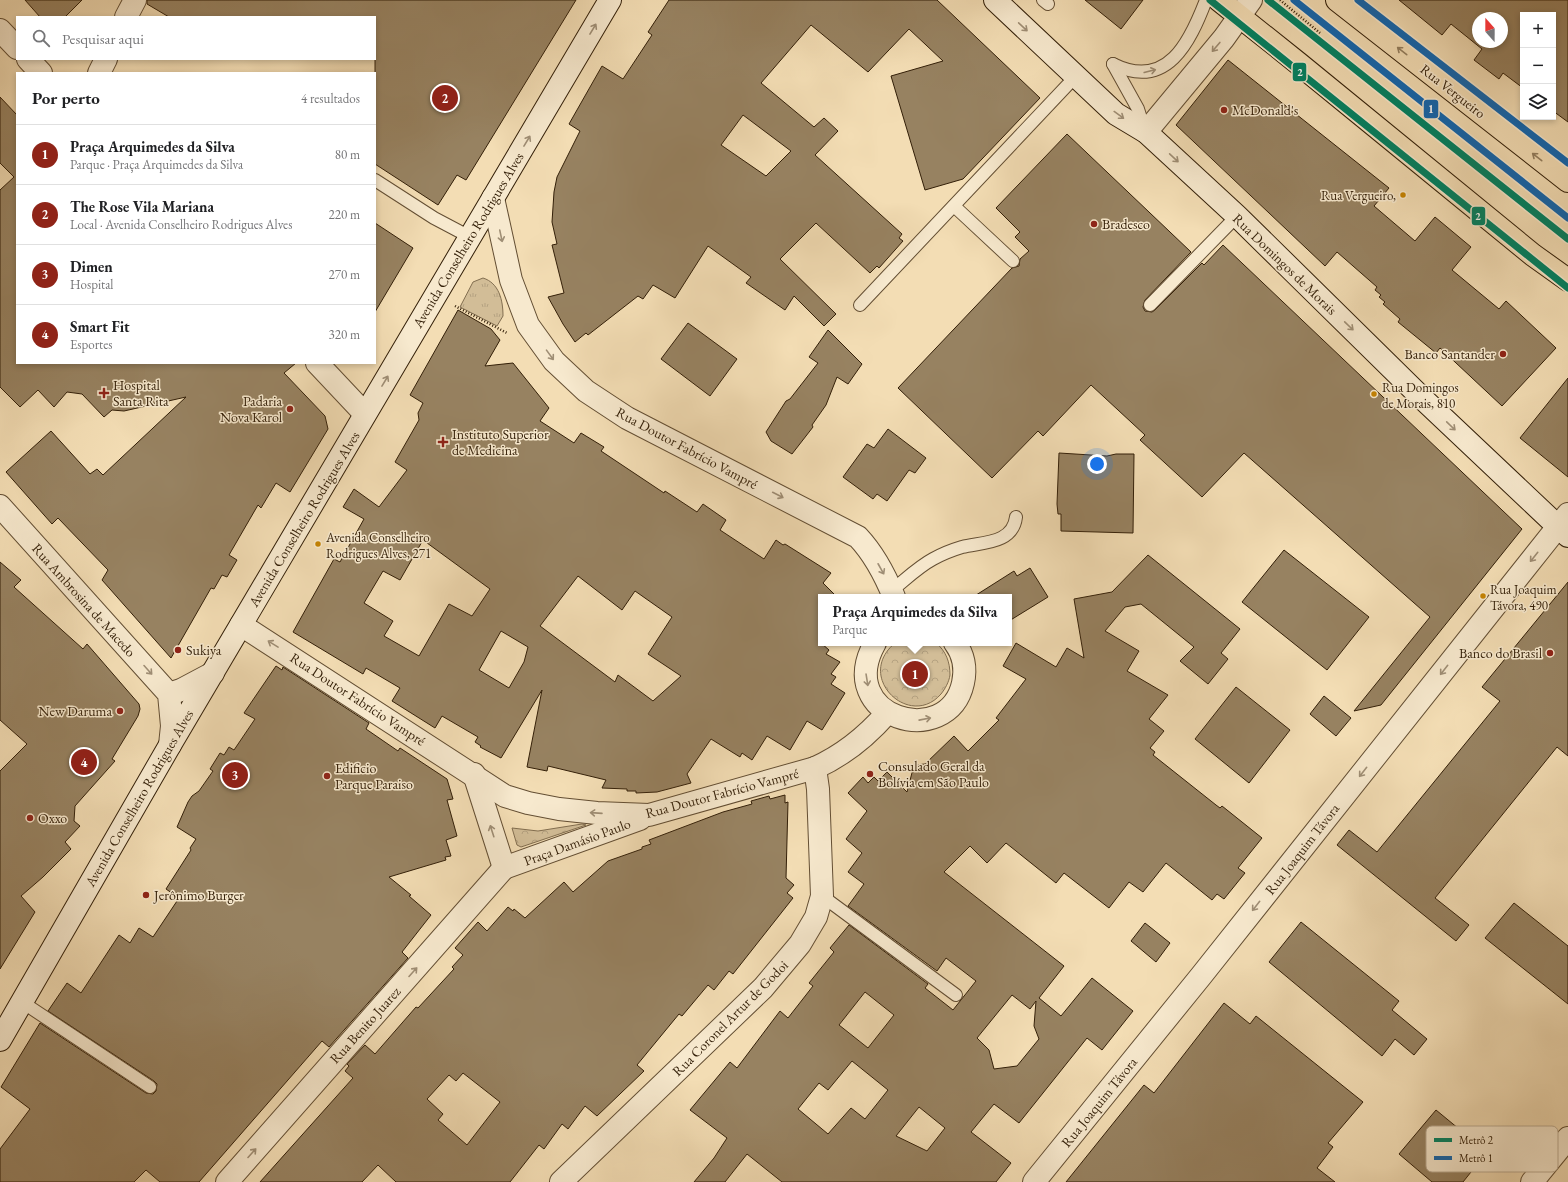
<!DOCTYPE html>
<html lang="pt">
<meta charset="utf-8">
<style>
body{margin:0;font-family:"EB Garamond",serif;background:#f2f2f2;color:#202124}
.controls{position:absolute;right:12px;top:12px;display:grid;overflow:hidden;border-radius:0px;box-shadow:0 2px 6px #0003}
.controls button{width:36px;height:36px;display:grid;place-items:center;padding:0;border:0;border-bottom:1px solid #e0e0e0;background:#fff;color:#202124;font:20px sans-serif}
.compass{position:absolute;left:1472px;top:12px;width:36px;height:36px;border-radius:50%;background:#fff;box-shadow:0 2px 6px #0003;rotate:339deg}
.you{position:absolute;left:1097px;top:464px;width:14px;height:14px;margin:-10px;border:3px solid #fff;border-radius:50%;background:#1a73e8;box-shadow:0 0 0 6px #1a73e833}
.badge{display:grid;place-items:center;width:26px;height:26px;border-radius:50%;background:#8f2418;color:#fff;font-size:13px;font-weight:700}
.pin{position:absolute;translate:-50% -50%;border:2px solid #fff;box-shadow:0 1px 4px #0006}
.popup{position:absolute;left:818px;top:594px;width:194px;height:52px;box-sizing:border-box;display:grid;place-content:center;border-radius:0px;background:#fff;filter:drop-shadow(0 1px 3px #0005);font-size:13px;white-space:nowrap;color:#757577}
.popup b{font-size:15px;color:#202124}
.popup::after{content:'';position:absolute;left:50%;top:100%;margin-left:-8px;border:8px solid transparent;border-top-color:#fff}
.list{margin:0;padding:0;list-style:none}
h2{display:flex;justify-content:space-between;align-items:center;height:52px;margin:0;padding:0 16px;font-size:17px}
h2 small{font-size:13px;font-weight:400;color:#757577}
.list li{display:grid;grid-template-columns:26px 1fr auto;gap:12px;align-items:center;box-sizing:border-box;height:60px;padding:0 16px;border-top:1px solid #e0e0e0}
.list b{display:block;font-size:15px;white-space:nowrap}
.list p{margin:0;font-size:13px;white-space:nowrap;color:#757577}
.list em{font-size:13px;font-style:normal;color:#757577}
.icon{flex:none;width:22px;height:22px;fill:none;stroke:currentColor;stroke-width:2;stroke-linecap:round;stroke-linejoin:round}
.map{position:relative;flex:none;width:1568px;height:1182px;overflow:hidden}
.search{position:absolute;background:#fff;box-shadow:0 2px 6px #0003;left:16px;top:16px;width:360px;height:44px;display:flex;align-items:center;gap:10px;box-sizing:border-box;padding:0 14px;border-radius:0px;color:#757577;font-size:15px}
.panel{position:absolute;background:#fff;box-shadow:0 2px 6px #0003;left:16px;top:72px;width:360px;height:292px;border-radius:0px}
.map>svg:first-child{display:block}
.grass{fill:url(#grass-tufts);stroke:#826e50}
.park{fill:url(#park-crowns);stroke:#826e50}
.building{fill:#978261;stroke:#331f08;fill-rule:evenodd}
.lines{fill:none;stroke-linecap:round;stroke-linejoin:round}
.lane-casing{stroke:#634e33;stroke-width:14}
.street-casing{stroke:#634e33;stroke-width:24}
.secondary-casing{stroke:#331f08;stroke-width:24}
.primary-casing{stroke:#331f08;stroke-width:24}
.path{stroke:#331f08;stroke-width:2.5;stroke-dasharray:1 2;stroke-linecap:butt}
.lane{stroke:#f7e9ce;stroke-width:12}
.street{stroke:#f7e9ce;stroke-width:22}
.secondary{stroke:#f7e9ce;stroke-width:22}
.primary{stroke:#f3ddb4;stroke-width:22}
.metro-1-casing{stroke:#f7e9ce;stroke-width:10}
.metro-2-casing{stroke:#f7e9ce;stroke-width:10}
.metro-1{stroke:#008162;stroke-width:7}
.metro-2{stroke:#1266af;stroke-width:7}
.oneway{stroke:#9f8e75}
.oneway2{stroke:#937e5e}
.poi-dot{fill:#8f2418;stroke:#f7e9ce;stroke-width:1.5}
.bus-dot{fill:#c68402;stroke:#f7e9ce;stroke-width:1.5}
.labels{text-anchor:middle;stroke-width:3;stroke-linejoin:round;paint-order:stroke}
.bus-label{font-size:13px;fill:#331f08;stroke:#f7e9ce;text-anchor:start}
.street-label{font-size:14px;fill:#331f08;stroke:#f7e9ce}
.poi-label{font-size:14px;fill:#331f08;stroke:#f7e9ce;text-anchor:start}
.key{fill:#f7e9ce;stroke:#bcac93;stroke-width:1}
.key-label{font-size:11px;fill:#331f08}
.line-badge{stroke:#f7e9ce;stroke-width:1.5}
.badge-label{font-size:11px;text-anchor:middle;font-weight:bold;fill:#fff}
</style>
<div class="map">
<svg width="1568" height="1182" viewBox="0 0 1568 1182">
<defs>
<pattern id="grass-tufts" width="24" height="20" patternUnits="userSpaceOnUse"><rect width="24" height="20" fill="#d2bd97"/><path d="M3 7l-1-3M5 7V3M7 7l1-3M15 17l-1-3M17 17v-4M19 17l1-3" fill="none" stroke="#b5a281"/></pattern>
<pattern id="park-crowns" width="20" height="18" patternUnits="userSpaceOnUse"><rect width="20" height="18" fill="#d2bd97"/><path d="M2 6a3 3 0 1 1 6 0M12 15a3 3 0 1 1 6 0" fill="none" stroke="#b5a281"/></pattern>
</defs>
<rect width="100%" height="100%" fill="#f3ddb4"/>
<filter id="stains"><feTurbulence type="fractalNoise" baseFrequency=".005" numOctaves="4"/><feColorMatrix values="0 0 0 0 .2 0 0 0 0 .09 0 0 0 0 .02 0 0 0 .5 -.17"/></filter>
<radialGradient id="worn" r=".72"><stop offset=".6" stop-color="#630" stop-opacity="0"/><stop offset="1" stop-color="#630" stop-opacity=".3"/></radialGradient>
<path class="grass" d="M483 278C499 283 503 300 503 316L497 326 460 307 473 282Z"/>
<g class="park">
<path d="M895 643H936C946 651 950 662 950 675 949 682 945 689 941 694 910 730 854 677 895 643Z"/>
<polygon points="582,824 586,825 521,847 517,845 512,828 538,831"/>
</g>
<g class="building">
<polygon points="25,0 82,0 65,17 40,17"/>
<polygon points="147,0 576,0 466,180 457,175 438,205 375,164 375,17 169,17 147,4"/>
<path d="M669 0H937L1040 98 963 179 925 190 891 76 943 61 909 29 868 72 811 25 761 83 814 127 824 118 838 131 815 155 902 234 899 238 903 241 879 268 877 266 870 273 816 223 780 259 836 314 824 326 794 296 785 310 746 283 751 277 708 246 675 298 653 285 643 299 638 296 588 335 586 333 575 342 563 324 548 297 564 293 552 245 557 244 552 222 554 192 557 177 580 131 569 124 602 66 623 79 652 35 648 32ZM743 115 791 151 766 176 721 145Z"/>
<polygon points="1085,0 1143,0 1121,29"/>
<path d="M1399 0H1568V122L1553 111V15H1523V88L1503 73 1499 79 1474 60 1482 49 1451 24 1442 35ZM1478 18H1502V42H1478Z"/>
<polygon points="1228,60 1389,188 1374,206 1415,241 1435,217 1471,247 1452,270 1499,309 1506,301 1556,348 1502,406 1440,348 1436,353 1398,322 1400,319 1383,304 1385,302 1379,297 1381,295 1375,290 1377,287 1337,252 1325,266 1176,125"/>
<polygon points="0,97 17,115 17,363 296,363 284,373 325,416 328,429 290,492 276,483 261,508 258,505 229,555 237,560 227,577 222,575 214,589 211,588 171,658 102,580 108,570 58,518 52,524 6,472 51,431 90,474 97,469 103,475 186,397 124,411 112,410 104,417 82,394 67,392 54,407 38,390 20,407 0,387 0,190 14,177 0,163"/>
<polygon points="1067,134 1191,252 1145,300 1143,307 1145,311 1152,312 1155,310 1202,263 1204,265 1223,245 1522,529 1381,705 1354,711 1430,617 1244,453 1202,497 1140,440 1145,435 1091,385 1043,436 1038,431 992,478 898,388 1012,268 1019,266 1020,259 1029,251 1015,237 1020,232 996,208"/>
<polygon points="375,223 413,248 375,312"/>
<path d="M458 310 491 329 500 340 485 366 513 363 549 408 540 421 574 443 581 433 604 447 601 451 664 493 665 491 697 512 703 504 726 520 720 530 764 559 776 540 783 545 785 544 831 573 823 583 837 597H821V643L829 650 826 654 840 662 831 674 836 677 831 684 845 693 822 730 807 721 790 750 767 736 752 760 742 753 740 757 711 739 687 774 691 783 657 792 636 793V791H627V789L602 788 606 780 548 766 547 771 527 767 542 690 501 758 480 747 481 746 475 742 478 737 442 716 435 728 392 701 400 688 366 668 363 674 293 632 334 559 340 562 364 519 343 507 354 489 379 507 407 470 395 462 419 420 418 413 423 403 410 395ZM423 540 490 589 472 616 449 604 419 656 384 636 393 621 364 603 383 571 400 580ZM578 576 622 610 635 591 672 617 648 654 681 676 653 701 618 675 615 682 540 626ZM501 631 528 647 524 662 509 688 479 670Z"/>
<polygon points="688,323 737,359 710,396 661,359"/>
<polygon points="828,330 862,364 848,384 837,377 826,405 812,425 813,427 792,454 771,441 766,432 786,401 790,399 818,363 809,357"/>
<polygon points="1568,378 1568,477 1520,438"/>
<polygon points="888,429 926,458 915,473 909,470 887,501 877,494 873,499 843,477 867,444 874,448"/>
<polygon points="1059,453 1107,456 1116,454 1134,454 1133,533 1061,531 1061,514 1058,514 1057,504"/>
<polygon points="1284,550 1369,617 1327,670 1242,602"/>
<path d="M1148 555 1240 629 1221 653 1228 659 1208 684 1180 661 1194 647 1141 604 1125 607 1105 631 1139 651 1127 671 1168 695 1149 719 1164 731 1150 748 1155 752 1153 755 1216 805 1220 808 1222 806 1262 838 1238 868 1245 873 1224 899 1217 894 1212 900 1166 863 1143 892 1129 882 1109 908 1064 873 1056 883 1006 843 987 863 970 846 944 872 1064 966 1039 998 1061 1016 1092 978 1133 1011 1102 1050 1087 1038 1019 1123 994 1104 971 1132 1011 1163 996 1182H782L747 1154 725 1182H694L714 1158 727 1138 690 1110 730 1062 737 1068 780 1011 788 1018 813 986 809 983 834 952 830 948 849 925 928 984 925 988 953 1010 976 981 946 958 937 971 848 906 864 884 848 872 862 853 846 839 867 811 848 793 863 777 868 783 874 777 878 781 887 772 907 792 914 765 925 764 954 736 968 751 999 720 996 718 1026 679 1003 666 1016 643 1056 667 1067 648 1084 658 1074 599 1112 592ZM865 992 894 1015 868 1048 839 1025ZM1012 995 1030 1009 1036 1001 1034 1026 1039 1039 1017 1066 994 1069 989 1050 977 1038ZM852 1061 888 1090 865 1119 851 1108 828 1134 798 1109 819 1083 828 1090ZM919 1107 945 1128 927 1151 896 1136Z"/>
<polygon points="0,562 21,580 14,587 83,649 87,644 139,704 140,709 138,716 112,759 115,761 75,806 74,821 80,826 65,842 71,849 43,877 21,896 35,912 0,969 0,771 27,744 0,720"/>
<polygon points="1030,568 1048,597 1009,621 1009,597 973,597 1014,571 1017,576"/>
<polygon points="1568,582 1568,756 1557,747 1435,898 1469,925 1456,941 1337,845 1349,830 1377,852 1500,701 1482,687"/>
<polygon points="276,666 282,670 283,667 369,723 366,729 398,751 400,748 447,779 453,799 447,800 457,836 446,840 451,856 445,857 446,860 389,877 411,895 409,896 431,915 402,952 408,958 329,1047 322,1041 199,1182 160,1182 146,1170 134,1182 0,1182 0,1149 30,1109 1,1087 40,1023 146,1093 153,1094 156,1091 157,1084 154,1081 48,1011 67,983 81,993 119,935 130,943 139,928 153,937 179,898 166,889 191,850 190,848 196,839 177,827 188,802 192,796 199,791 213,771 210,769 220,753 224,755 229,747 234,750 255,719 244,713"/>
<polygon points="1236,687 1290,730 1249,783 1195,739"/>
<polygon points="1324,696 1351,718 1336,736 1310,714"/>
<path d="M785 795V803L788 802 786 878 794 885 787 893 793 898 733 974 729 971 714 990 708 985 682 1016 679 1014 637 1065 644 1071 597 1116 585 1106 568 1129 562 1124 544 1149 539 1145 510 1182H396L378 1165 362 1182H260L353 1078 345 1071 349 1066 347 1064 365 1045 375 1054 416 1007 418 1008 454 969 452 967 463 955 455 948 478 922 487 931 508 907 513 911 514 909 525 918 564 882 573 892 608 861 642 849V847L651 844 649 840 657 837 723 812 752 804 751 801 769 796 770 799ZM463 1073 500 1102 467 1145 438 1120 443 1114 427 1099 449 1075 456 1081Z"/>
<polygon points="1514,903 1568,946 1568,1004 1485,938"/>
<polygon points="1301,922 1399,1001 1392,1010 1427,1039 1414,1055 1395,1039 1382,1056 1269,962"/>
<polygon points="1145,923 1170,943 1156,962 1131,941"/>
<polygon points="1224,1003 1250,1024 1256,1016 1363,1102 1328,1143 1333,1147 1317,1168 1335,1182 1066,1182 1144,1085 1154,1093"/>
<polygon points="1436,1110 1487,1152 1463,1182 1432,1182 1399,1154"/>
</g>
<g class="lines">
<defs>
<g id="lane">
<polyline points="1043,0 1048,4"/>
<path d="M1113 64C1167 91 1190 42 1206 0"/>
<polyline points="1113,64 1138,109 1145,131"/>
<polyline points="375,180 434,218 470,237"/>
<polyline points="954,206 1013,261"/>
<polyline points="860,305 1076,76"/>
<polyline points="1150,305 1237,216"/>
<path d="M891 591C905 580 918 567 933 559 942 554 952 550 962 547 982 542 1013 544 1016 517"/>
<polyline points="822,896 956,995"/>
<polyline points="22,1002 150,1087"/>
</g>
<g id="street">
<polyline points="126,17 135,0"/>
<polyline points="0,30 17,48"/>
<polyline points="28,59 41,73"/>
<polyline points="99,73 106,59"/>
<polyline points="1146,132 1224,38 1251,0"/>
<path d="M493 198 511 280 528 325 554 361 586 391 627 418 858 537C875 555 885 575 894 597"/>
<polyline points="317,363 365,414"/>
<polyline points="0,506 169,694 172,726 170,745"/>
<path d="M241 625 505 796 528 803 559 809 597 813 649 815 815 768C844 755 866 737 887 713"/>
<path d="M875 643C833 718 948 751 963 683 966 669 964 655 955 643"/>
<polyline points="169,694 181,690 213,673"/>
<polyline points="474,774 504,868"/>
<polyline points="504,868 640,819"/>
<polyline points="227,1182 504,868"/>
<polyline points="561,1182 763,988 800,944 816,917 822,896 818,789 815,768"/>
<polyline points="1034,1182 1201,976 1568,514"/>
<polyline points="1532,1182 1568,1138"/>
</g>
<g id="secondary">
<polyline points="995,0 1116,114 1146,132 1237,216 1423,399 1568,536"/>
<polyline points="0,1040 170,745 610,0"/>
</g>
<g id="primary">
<polyline points="1219,0 1298,63 1533,255 1568,280"/>
<polyline points="1337,0 1568,181"/>
</g>
</defs>
<use href="#lane" class="lane-casing"/>
<use href="#street" class="street-casing"/>
<use href="#secondary" class="secondary-casing"/>
<use href="#primary" class="primary-casing"/>
<g class="path">
<polyline points="1280,0 1320,33"/>
<polyline points="455,306 507,333"/>
</g>
<use href="#lane" class="lane"/>
<use href="#street" class="street"/>
<use href="#secondary" class="secondary"/>
<use href="#primary" class="primary"/>
<defs>
<g id="metro-1">
<polyline points="1210,0 1568,288"/>
<polyline points="1268,0 1568,239"/>
</g>
<g id="metro-2">
<polyline points="1294,0 1568,218"/>
<polyline points="1358,0 1568,163"/>
</g>
</defs>
<use href="#metro-1" class="metro-1-casing"/>
<use href="#metro-2" class="metro-2-casing"/>
<use href="#metro-1" class="metro-1"/>
<use href="#metro-2" class="metro-2"/>
</g>
<defs><path id="oneway-shaft" d="M-6 0H5M1.5-3L5.5 0L1.5 3" fill="none" stroke-width="1.6" stroke-linecap="round" stroke-linejoin="round"/></defs>
<g class="oneway">
<use href="#oneway-shaft" transform="translate(1023 27) rotate(43)"/>
<use href="#oneway-shaft" transform="translate(593 29) rotate(-59)"/>
<use href="#oneway-shaft" transform="translate(1216 47) rotate(130)"/>
<use href="#oneway-shaft" transform="translate(1150 71) rotate(-14)"/>
<use href="#oneway-shaft" transform="translate(1119 115) rotate(36)"/>
<use href="#oneway-shaft" transform="translate(527 141) rotate(-59)"/>
<use href="#oneway-shaft" transform="translate(1174 158) rotate(43)"/>
<use href="#oneway-shaft" transform="translate(501 236) rotate(78)"/>
<use href="#oneway-shaft" transform="translate(1349 326) rotate(44)"/>
<use href="#oneway-shaft" transform="translate(550 355) rotate(54)"/>
<use href="#oneway-shaft" transform="translate(385 381) rotate(-59)"/>
<use href="#oneway-shaft" transform="translate(1451 426) rotate(44)"/>
<use href="#oneway-shaft" transform="translate(778 495) rotate(27)"/>
<use href="#oneway-shaft" transform="translate(1534 557) rotate(129)"/>
<use href="#oneway-shaft" transform="translate(881 569) rotate(61)"/>
<use href="#oneway-shaft" transform="translate(273 644) rotate(-148)"/>
<use href="#oneway-shaft" transform="translate(148 670) rotate(48)"/>
<use href="#oneway-shaft" transform="translate(1444 670) rotate(128)"/>
<use href="#oneway-shaft" transform="translate(867 680) rotate(81)"/>
<use href="#oneway-shaft" transform="translate(925 719) rotate(-11)"/>
<use href="#oneway-shaft" transform="translate(1363 772) rotate(128)"/>
<use href="#oneway-shaft" transform="translate(596 813) rotate(-176)"/>
<use href="#oneway-shaft" transform="translate(492 831) rotate(-108)"/>
<use href="#oneway-shaft" transform="translate(1256 906) rotate(128)"/>
<use href="#oneway-shaft" transform="translate(413 972) rotate(-48)"/>
<use href="#oneway-shaft" transform="translate(252 1153) rotate(-48)"/>
</g>
<g class="oneway2">
<use href="#oneway-shaft" transform="translate(1402 51) rotate(-142)"/>
<use href="#oneway-shaft" transform="translate(1537 157) rotate(-142)"/>
</g>
<g class="poi-dot">
<circle cx="1224" cy="110" r="4"/>
<circle cx="1094" cy="224" r="4"/>
<circle cx="1503" cy="354" r="4"/>
<path d="M102 387h4v4h4v4h-4v4h-4v-4h-4v-4h4z"/>
<circle cx="290" cy="409" r="4"/>
<path d="M441 436h4v4h4v4h-4v4h-4v-4h-4v-4h4z"/>
<circle cx="178" cy="650" r="4"/>
<circle cx="1550" cy="653" r="4"/>
<circle cx="120" cy="711" r="4"/>
<circle cx="870" cy="774" r="4"/>
<circle cx="327" cy="776" r="4"/>
<circle cx="30" cy="818" r="4"/>
<circle cx="146" cy="895" r="4"/>
</g>
<g class="bus-dot">
<circle cx="1403" cy="195" r="3.5"/>
<circle cx="1374" cy="394" r="3.5"/>
<circle cx="318" cy="544" r="3.5"/>
<circle cx="1483" cy="596" r="3.5"/>
</g>
<g class="labels">
<g class="bus-label">
<text x="1396" y="200" text-anchor="end">Rua Vergueiro,</text>
<text x="1382" y="392">Rua Domingos<tspan x="1382" dy="16">de Morais, 810</tspan></text>
<text x="326" y="542">Avenida Conselheiro<tspan x="326" dy="16">Rodrigues Alves, 271</tspan></text>
<text x="1490" y="594">Rua Joaquim<tspan x="1490" dy="16">Távora, 490</tspan></text>
</g>
<g class="street-label">
<text transform="translate(1453 91) rotate(38)" y="5">Rua Vergueiro</text>
<text transform="translate(468 240) rotate(-59)" y="5">Avenida Conselheiro Rodrigues Alves</text>
<text transform="translate(1285 264) rotate(44)" y="5">Rua Domingos de Morais</text>
<text transform="translate(687 448) rotate(28)" y="5">Rua Doutor Fabrício Vampré</text>
<text transform="translate(304 519) rotate(-59)" y="5">Avenida Conselheiro Rodrigues Alves</text>
<text transform="translate(84 600) rotate(48)" y="5">Rua Ambrosina de Macedo</text>
<text transform="translate(358 699) rotate(33)" y="5">Rua Doutor Fabrício Vampré</text>
<text transform="translate(722 793) rotate(-15)" y="5">Rua Doutor Fabrício Vampré</text>
<text transform="translate(139 798) rotate(-60)" y="5">Avenida Conselheiro Rodrigues Alves</text>
<text transform="translate(577 842) rotate(-20)" y="5">Praça Damásio Paulo</text>
<text transform="translate(1302 849) rotate(-52)" y="5">Rua Joaquim Távora</text>
<text transform="translate(730 1018) rotate(-45)" y="5">Rua Coronel Artur de Godoi</text>
<text transform="translate(365 1025) rotate(-48)" y="5">Rua Benito Juarez</text>
<text transform="translate(1099 1102) rotate(-51)" y="5">Rua Joaquim Távora</text>
</g>
<g class="poi-label">
<text x="1232" y="115">McDonald's</text>
<text x="1102" y="229">Bradesco</text>
<text x="1495" y="359" text-anchor="end">Banco Santander</text>
<text x="113" y="390">Hospital<tspan x="113" dy="16">Santa Rita</tspan></text>
<text x="282" y="406" text-anchor="end">Padaria<tspan x="282" dy="16">Nova Karol</tspan></text>
<text x="452" y="439">Instituto Superior<tspan x="452" dy="16">de Medicina</tspan></text>
<text x="186" y="655">Sukiya</text>
<text x="1542" y="658" text-anchor="end">Banco do Brasil</text>
<text x="112" y="716" text-anchor="end">New Daruma</text>
<text x="878" y="771">Consulado Geral da<tspan x="878" dy="16">Bolívia em São Paulo</tspan></text>
<text x="335" y="773">Edificio<tspan x="335" dy="16">Parque Paraiso</tspan></text>
<text x="38" y="823">Oxxo</text>
<text x="154" y="900">Jerônimo Burger</text>
</g>
</g>
<rect x="1426" y="1126" width="132" height="46" rx="6" class="key"/>
<rect x="1434" y="1138" width="18" height="4" fill="#008162"/>
<rect x="1434" y="1156" width="18" height="4" fill="#1266af"/>
<g class="key-label">
<text x="1459" y="1144">Metrô 2</text>
<text x="1459" y="1162">Metrô 1</text>
</g>
<g class="line-badge">
<rect x="1292" y="62" width="15" height="20" rx="4" fill="#008162"/>
<rect x="1423" y="99" width="16" height="20" rx="4" fill="#1266af"/>
<rect x="1471" y="206" width="15" height="20" rx="4" fill="#008162"/>
</g>
<g class="badge-label">
<text x="1300" y="76">2</text>
<text x="1431" y="113">1</text>
<text x="1478" y="220">2</text>
</g>
<rect width="100%" height="100%" filter="url(#stains)"/>
<rect width="100%" height="100%" fill="url(#worn)"/>
</svg>
<div class="controls">
<button>+</button>
<button>−</button>
<button><svg class="icon" aria-label="layers" viewBox="0 0 24 24"><path d="M12 4l9 5-9 5-9-5zM3 14l9 5 9-5"/></svg></button>
</div>
<svg class="compass" viewBox="-18 -18 36 36"><path d="M0-13l5 13h-10z" fill="#e53935"/><path d="M0 13l5-13h-10z" fill="#757577"/></svg>
<div class="you"></div>
<div class="pin badge" style="left:915px;top:674px">1</div>
<div class="popup"><b>Praça Arquimedes da Silva</b>Parque</div>
<div class="pin badge" style="left:445px;top:98px">2</div>
<div class="pin badge" style="left:235px;top:775px">3</div>
<div class="pin badge" style="left:84px;top:762px">4</div>
<div class="search"><svg class="icon" aria-label="search" viewBox="0 0 24 24"><circle cx="10" cy="10" r="6"/><path d="M15 15l6 6"/></svg>Pesquisar aqui</div>
<section class="panel">
<h2>Por perto<small>4 resultados</small></h2>
<ul class="list">
<li><span class="badge">1</span><div><b>Praça Arquimedes da Silva</b><p>Parque · Praça Arquimedes da Silva</p></div><em>80 m</em></li>
<li><span class="badge">2</span><div><b>The Rose Vila Mariana</b><p>Local · Avenida Conselheiro Rodrigues Alves</p></div><em>220 m</em></li>
<li><span class="badge">3</span><div><b>Dimen</b><p>Hospital</p></div><em>270 m</em></li>
<li><span class="badge">4</span><div><b>Smart Fit</b><p>Esportes</p></div><em>320 m</em></li>
</ul>
</section>
</div>
